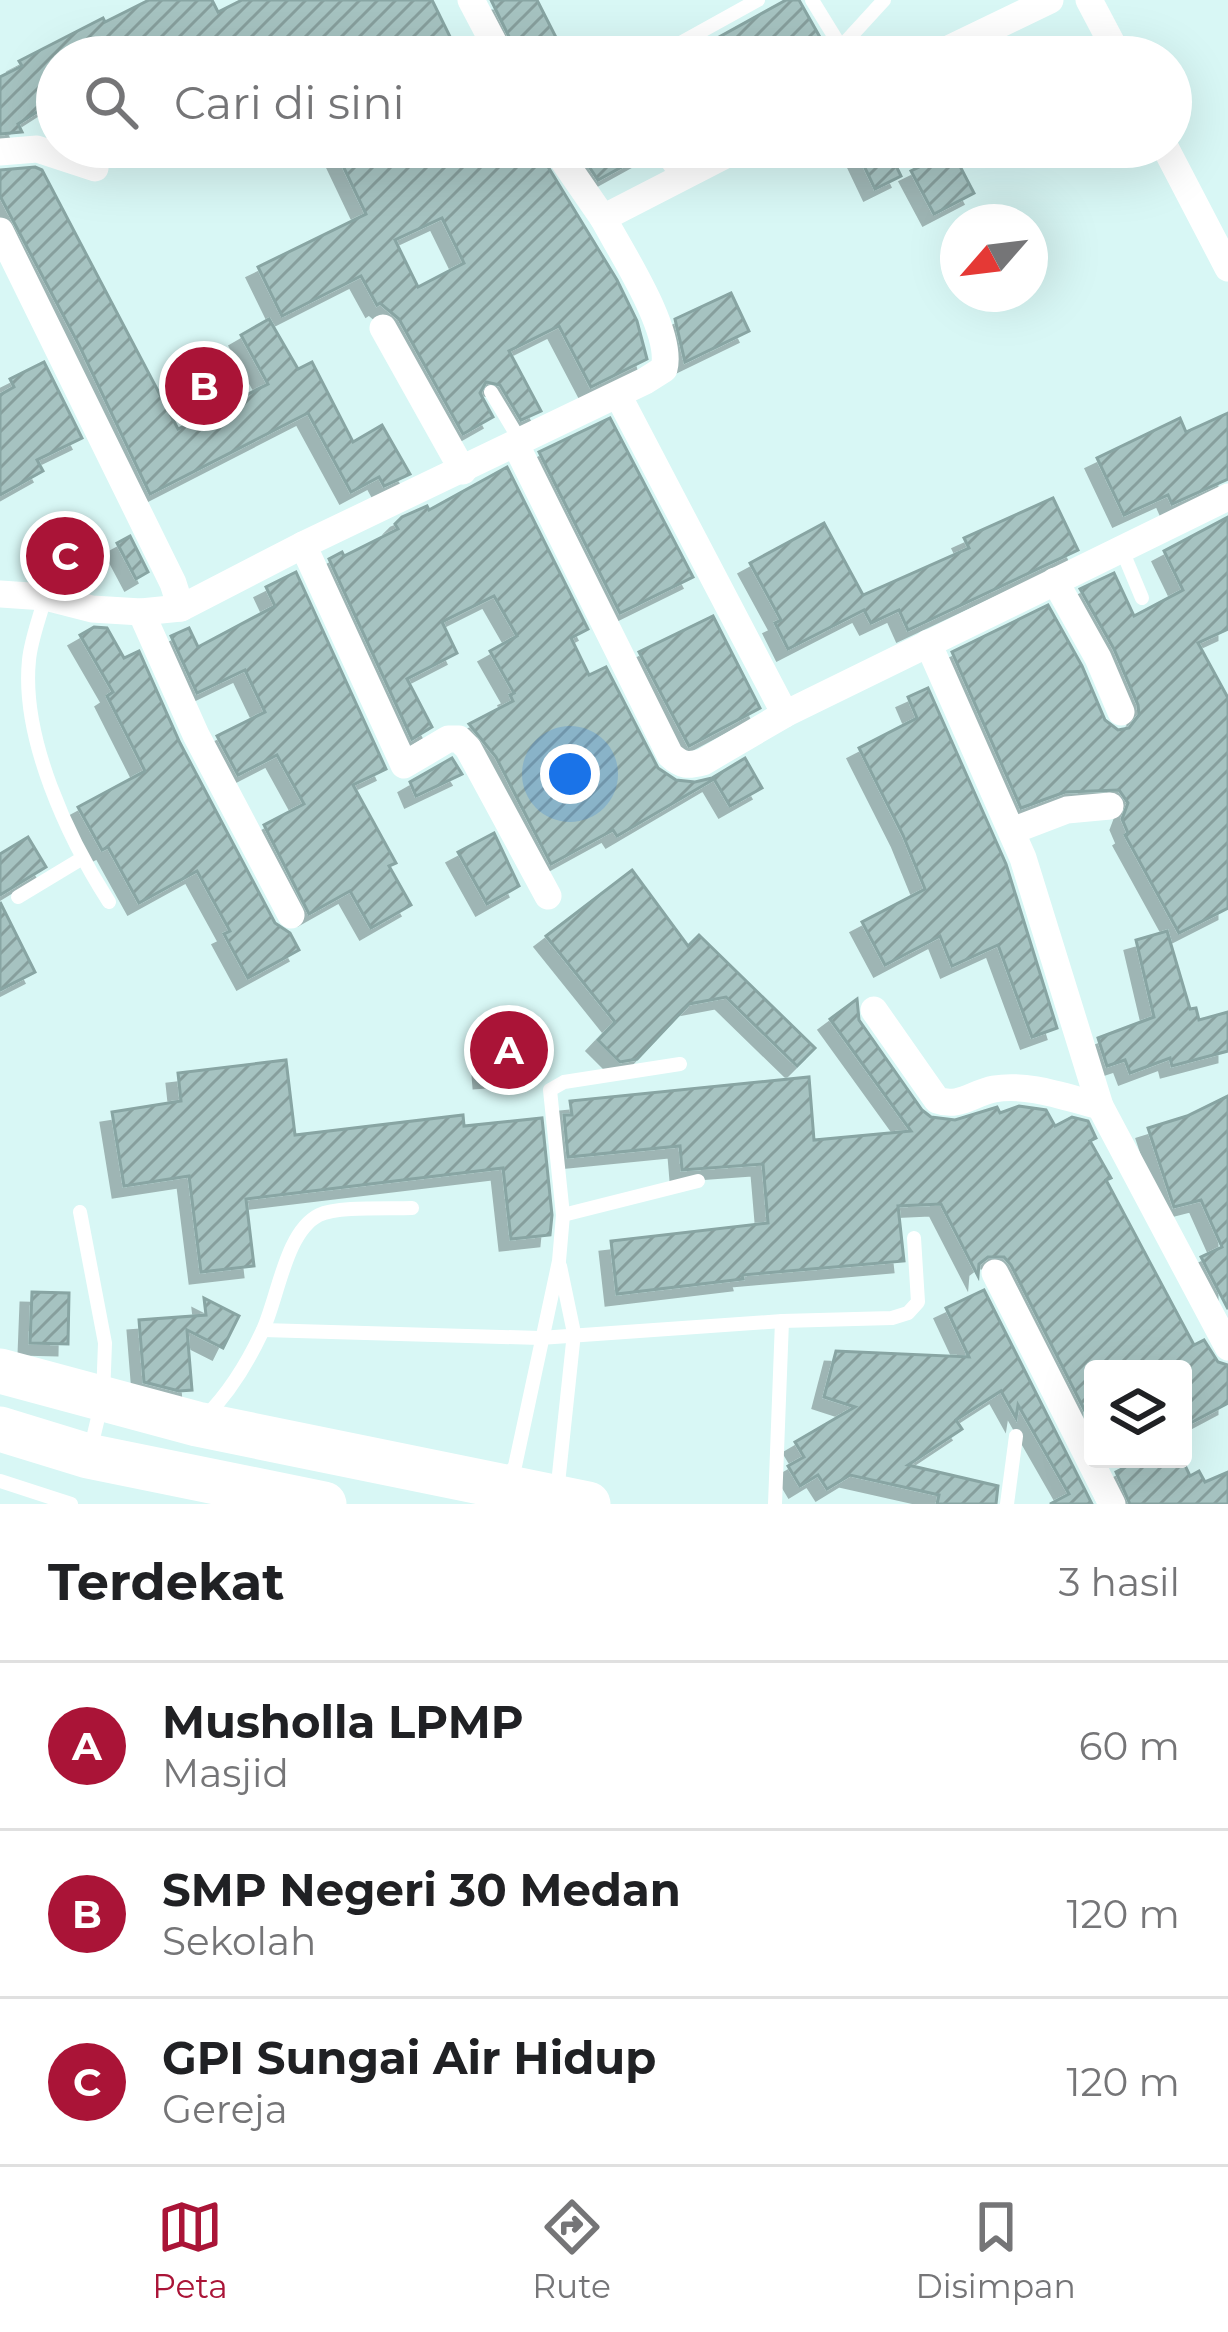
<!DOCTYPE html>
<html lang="id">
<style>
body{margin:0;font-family:Montserrat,sans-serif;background:#f6f6f6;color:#202124}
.controls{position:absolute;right:36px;bottom:36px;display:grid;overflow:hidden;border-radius:12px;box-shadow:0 12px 48px #0002}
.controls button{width:108px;height:108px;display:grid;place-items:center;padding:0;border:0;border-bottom:3px solid #e0e0e0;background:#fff;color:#202124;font:60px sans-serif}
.compass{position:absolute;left:940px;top:204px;width:108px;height:108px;border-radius:50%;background:#fff;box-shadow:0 12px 48px #0002;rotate:242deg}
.you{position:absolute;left:570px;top:774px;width:42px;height:42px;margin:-30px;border:9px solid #fff;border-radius:50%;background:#1a73e8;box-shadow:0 0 0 18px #1a73e833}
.badge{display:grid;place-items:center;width:78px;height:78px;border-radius:50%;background:#aa1437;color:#fff;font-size:39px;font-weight:700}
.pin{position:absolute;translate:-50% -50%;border:6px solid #fff;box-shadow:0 3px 12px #0006}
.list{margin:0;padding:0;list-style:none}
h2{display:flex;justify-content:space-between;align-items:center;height:156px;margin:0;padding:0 48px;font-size:51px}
h2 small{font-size:39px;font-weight:400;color:#757577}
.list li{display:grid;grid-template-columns:78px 1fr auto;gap:36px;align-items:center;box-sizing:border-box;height:168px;padding:0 48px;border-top:3px solid #e0e0e0}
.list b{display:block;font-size:45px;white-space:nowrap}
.list p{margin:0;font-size:39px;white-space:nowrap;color:#757577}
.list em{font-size:39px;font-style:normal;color:#757577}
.icon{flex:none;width:66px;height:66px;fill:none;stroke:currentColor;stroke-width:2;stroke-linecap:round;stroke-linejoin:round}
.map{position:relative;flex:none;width:1228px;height:1504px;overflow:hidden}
.search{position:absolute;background:#fff;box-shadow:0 12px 48px #0002;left:36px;right:36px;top:36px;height:132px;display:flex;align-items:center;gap:30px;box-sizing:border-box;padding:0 42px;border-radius:66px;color:#757577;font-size:45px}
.sheet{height:660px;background:#fff}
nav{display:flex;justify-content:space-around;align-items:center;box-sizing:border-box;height:168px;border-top:3px solid #e0e0e0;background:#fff;font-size:33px;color:#757577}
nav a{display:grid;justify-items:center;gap:6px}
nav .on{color:#aa1437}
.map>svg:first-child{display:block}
.building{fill:url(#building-hatch);stroke:#88a5a3;stroke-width:3;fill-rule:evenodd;filter:url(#shadow)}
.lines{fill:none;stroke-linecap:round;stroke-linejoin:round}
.service{stroke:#fff;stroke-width:14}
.minor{stroke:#fff;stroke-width:27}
.primary{stroke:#fff;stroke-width:45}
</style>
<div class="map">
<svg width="1228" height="1504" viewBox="0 0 1228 1504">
<defs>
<pattern id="building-hatch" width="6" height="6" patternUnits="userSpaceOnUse" patternTransform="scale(3)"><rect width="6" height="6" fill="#a6c3c1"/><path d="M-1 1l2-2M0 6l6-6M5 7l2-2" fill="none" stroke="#879f9d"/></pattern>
<filter id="shadow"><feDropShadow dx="-11" dy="11" stdDeviation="0" flood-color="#0004"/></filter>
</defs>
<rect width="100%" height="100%" fill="#d8f7f5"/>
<g class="building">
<polygon points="149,0 212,0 218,12 242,0 432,0 460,57 57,57 57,99 18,124 22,132 0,134 0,77 22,66 19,61 103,18 105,22"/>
<polygon points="491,0 537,0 566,57 519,57"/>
<polygon points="786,0 799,0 821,39 789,57 683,57"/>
<path d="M334 147H385L391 159 414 147H536L617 280 637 321 647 359 591 387 559 326 509 351 541 411 521 420 500 385 486 382 480 393 493 417 463 434 399 319 380 303 377 305 361 276 282 316 258 267 366 214ZM442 218 464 263 418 287 395 240Z"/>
<polygon points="576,147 646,147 647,153 598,180"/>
<polygon points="855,147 887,147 901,176 875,189"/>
<polygon points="952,151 974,193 934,214 911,171"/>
<polygon points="35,167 42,170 178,429 268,384 241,335 269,319 298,369 312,362 353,442 382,425 410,474 384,486 379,477 351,492 308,413 150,494 79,345 0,196 0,170"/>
<polygon points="731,293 749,331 685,362 675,319"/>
<polygon points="44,362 82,438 37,460 43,471 0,495 0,395 14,387 10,379"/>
<polygon points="1228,413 1228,479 1172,504 1168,495 1124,515 1097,458 1180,418 1186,432"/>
<polygon points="610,418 693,577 620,613 539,452"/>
<polygon points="507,467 588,629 571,638 589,675 606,667 658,768 676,780 695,782 712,778 745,758 762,788 730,806 714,779 617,836 613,830 551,864 496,757 469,724 513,701 510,695 514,693 490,651 517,636 494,596 442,622 457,653 407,679 432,727 412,739 329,559 342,552 344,556 398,529 395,524 402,517 427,506 429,510"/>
<polygon points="1053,498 1078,550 908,630 899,610 871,623 864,610 788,649 775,623 781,620 750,563 824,523 863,595 969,548 964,538"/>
<polygon points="1228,517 1228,629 1198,643 1228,698 1228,908 1179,933 1125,835 1128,833 1122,819 1128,803 1119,790 1065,792 1021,808 952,652 1048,605 1082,666 1105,720 1118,730 1129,728 1139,715 1138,705 1114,649 1080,589 1114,573 1134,616 1183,590 1164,551"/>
<polygon points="130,536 148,572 136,579 117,543"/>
<polygon points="296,572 386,769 353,785 396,863 389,866 411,905 371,928 350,891 309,914 264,825 304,804 277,755 238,775 217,736 265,712 245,670 197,693 171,636 189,628 198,647 275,606 266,587"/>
<polygon points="713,616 760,708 689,746 639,652"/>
<polygon points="94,627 107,628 124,658 139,651 180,743 275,923 290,933 299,950 248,978 224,934 230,931 197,871 139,903 108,847 102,850 78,807 145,771 107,696 113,692 80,635"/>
<polygon points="928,688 1006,864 1057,1028 1032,1037 998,945 952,966 940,936 885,965 862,922 925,889 903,835 859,748 917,718 908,697"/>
<polygon points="452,758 462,774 416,796 410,782"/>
<polygon points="494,833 519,886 487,904 458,852"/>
<polygon points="28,837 46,867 0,895 0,854"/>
<polygon points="632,870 688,946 699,935 815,1048 797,1066 726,997 689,1004 637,1059 620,1062 598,1040 615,1022 546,936"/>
<polygon points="0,902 35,972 0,990"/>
<polygon points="1167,931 1190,1009 1196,1008 1199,1020 1228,1012 1228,1051 1172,1066 1170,1058 1130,1073 1125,1060 1107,1066 1098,1038 1154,1017 1136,940"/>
<polygon points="857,999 859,1020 922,1110 931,1117 955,1120 997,1107 1000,1113 1019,1106 1046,1110 1055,1126 1072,1117 1088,1121 1096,1138 1090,1141 1111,1178 1106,1180 1194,1345 1204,1340 1218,1362 1228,1365 1228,1403 1183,1427 1183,1369 1093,1369 1093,1427 1011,1265 1004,1257 988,1257 979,1264 978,1276 941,1204 898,1206 904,1261 742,1275 743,1279 617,1294 611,1241 768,1223 763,1164 682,1170 680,1146 568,1157 564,1115 572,1115 570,1101 809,1077 814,1140 911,1131 830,1019"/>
<polygon points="534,1024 538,1073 485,1077 481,1028"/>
<polygon points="286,1060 295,1135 463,1115 464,1126 542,1118 552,1215 550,1235 511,1239 503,1168 246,1199 254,1266 201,1272 189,1176 124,1186 112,1112 181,1101 178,1073"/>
<polygon points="1228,1096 1228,1309 1201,1257 1222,1247 1201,1200 1174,1207 1148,1128 1187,1116"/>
<polygon points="984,1290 1092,1504 1050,1504 1069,1494 1018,1405 1016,1418 1001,1391 956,1420 962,1429 908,1465 998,1486 996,1504 937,1504 939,1495 850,1475 827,1489 818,1475 800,1486 788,1466 804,1457 795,1442 855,1407 824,1397 836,1351 969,1357 946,1308"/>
<polygon points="32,1292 69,1293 68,1344 30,1343"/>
<polygon points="204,1298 239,1316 223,1348 187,1330 192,1390 179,1391 144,1382 139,1320 206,1315"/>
<polygon points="1141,1459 1182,1459 1190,1476 1199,1471 1205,1482 1228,1472 1228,1504 1130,1504 1116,1472"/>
</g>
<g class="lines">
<g class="service">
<polyline points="812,0 847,57"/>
<polyline points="841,47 884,0"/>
<polyline points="655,57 758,0"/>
<polyline points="657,147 677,176"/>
<polyline points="491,392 521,442"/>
<polyline points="1122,550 1142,598"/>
<path d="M45 597C40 617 31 639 29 660 21 738 68 838 109 902"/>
<polyline points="18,897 81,859"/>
<polyline points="80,1212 105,1343 103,1397 90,1451"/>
<polyline points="563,1215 698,1181"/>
<polyline points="263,1330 540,1338 782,1321 892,1318 908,1313 918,1302 914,1238"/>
<path d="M205 1417C230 1392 247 1364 262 1332 278 1299 285 1232 319 1215 338 1206 389 1209 412 1208"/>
<polyline points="0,1481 71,1504"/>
<polyline points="503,1481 515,1466 559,1261 563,1215 550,1090 564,1082 680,1064"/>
<polyline points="557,1493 574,1333 560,1266"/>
<polyline points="775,1504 782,1321"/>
<polyline points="1007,1504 1016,1436"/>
</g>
<g class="minor">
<polyline points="471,0 501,57"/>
<polyline points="1089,0 1119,57"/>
<polyline points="932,57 1050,0"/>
<polyline points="554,147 603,218"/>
<polyline points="1165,147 1228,268"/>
<polyline points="0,152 37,149 95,168"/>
<polyline points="0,231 173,583 181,608"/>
<polyline points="383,328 463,471"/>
<polyline points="619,397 785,714"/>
<path d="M516 445 670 755C682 766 688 766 703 762L785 714 1228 497"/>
<polyline points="303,545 404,765 448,739 459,739 468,748 548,896"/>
<polyline points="1055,581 1098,658 1121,712"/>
<path d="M0 594 45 597 92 609 141 612 181 608 303 545 645 381 664 369C674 332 621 252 603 218L741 147"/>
<polyline points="141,612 196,735 291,915"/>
<polyline points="928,643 1023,858 1100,1106 1228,1347"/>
<polyline points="1012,831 1067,810 1110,806"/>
<path d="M874 1010 937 1100C959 1108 973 1093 994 1089 1029 1083 1067 1098 1100 1106"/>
<polyline points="995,1273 1112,1504"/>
</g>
<g class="primary">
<polyline points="0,1371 197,1424 588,1504"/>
<polyline points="0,1429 88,1456 324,1504"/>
</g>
</g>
</svg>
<div class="controls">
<button><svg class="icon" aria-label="layers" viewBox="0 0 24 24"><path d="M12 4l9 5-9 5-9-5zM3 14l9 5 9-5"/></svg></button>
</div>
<svg class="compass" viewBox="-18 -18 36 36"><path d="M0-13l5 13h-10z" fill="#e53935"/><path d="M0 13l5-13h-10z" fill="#757577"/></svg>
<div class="you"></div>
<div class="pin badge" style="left:509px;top:1050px">A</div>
<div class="pin badge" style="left:204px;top:386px">B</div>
<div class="pin badge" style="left:65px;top:556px">C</div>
<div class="search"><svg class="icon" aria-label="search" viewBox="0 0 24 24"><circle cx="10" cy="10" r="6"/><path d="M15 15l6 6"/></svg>Cari di sini</div>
</div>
<section class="sheet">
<h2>Terdekat<small>3 hasil</small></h2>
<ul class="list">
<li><span class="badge">A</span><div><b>Musholla LPMP</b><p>Masjid</p></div><em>60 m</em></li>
<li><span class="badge">B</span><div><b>SMP Negeri 30 Medan</b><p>Sekolah</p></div><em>120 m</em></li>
<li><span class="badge">C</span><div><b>GPI Sungai Air Hidup</b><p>Gereja</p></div><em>120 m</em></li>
</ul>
</section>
<nav>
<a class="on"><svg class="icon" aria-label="map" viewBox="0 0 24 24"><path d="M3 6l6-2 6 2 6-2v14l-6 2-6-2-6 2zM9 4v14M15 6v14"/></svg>Peta</a>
<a><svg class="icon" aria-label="directions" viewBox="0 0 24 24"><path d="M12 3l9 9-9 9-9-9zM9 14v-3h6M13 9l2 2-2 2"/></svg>Rute</a>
<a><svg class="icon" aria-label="saved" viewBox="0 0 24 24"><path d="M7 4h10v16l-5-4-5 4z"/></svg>Disimpan</a>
</nav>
